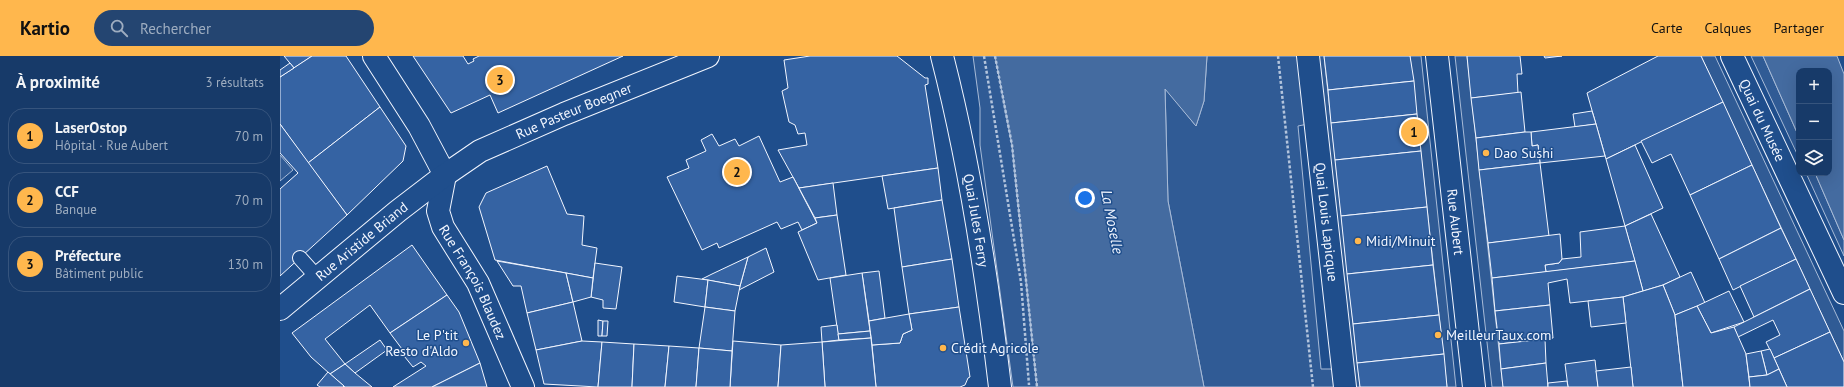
<!DOCTYPE html>
<html lang="fr">
<meta charset="utf-8">
<style>
body{margin:0;font-family:"PT Sans",sans-serif;background:#244571;color:#f1f3f6}
.controls{position:absolute;right:12px;top:12px;display:grid;overflow:hidden;border-radius:8px;box-shadow:0 4px 16px #0002}
.controls button{width:36px;height:36px;display:grid;place-items:center;padding:0;border:0;border-bottom:1px solid #36547d;background:#173a69;color:#f1f3f6;font:20px sans-serif}
.you{position:absolute;left:805px;top:142px;width:14px;height:14px;margin:-10px;border:3px solid #fff;border-radius:50%;background:#1a73e8;box-shadow:0 0 0 6px #1a73e833}
.badge{display:grid;place-items:center;width:26px;height:26px;border-radius:50%;background:#ffb74d;color:#111;font-size:13px;font-weight:700}
.pin{position:absolute;translate:-50% -50%;border:2px solid #fff;box-shadow:0 1px 4px #0006}
.list{margin:0;padding:0;list-style:none}
h2{display:flex;justify-content:space-between;align-items:center;height:52px;margin:0;padding:0 16px;font-size:17px}
h2 small{font-size:13px;font-weight:400;color:#9eadc0}
.list li{display:grid;grid-template-columns:26px 1fr auto;gap:12px;align-items:center;box-sizing:border-box;height:56px;margin:0 8px 8px;padding:0 8px;border:1px solid #36547d;border-radius:16px}
.list b{display:block;font-size:15px;white-space:nowrap}
.list p{margin:0;font-size:13px;white-space:nowrap;color:#9eadc0}
.list em{font-size:13px;font-style:normal;color:#9eadc0}
.icon{flex:none;width:22px;height:22px;fill:none;stroke:currentColor;stroke-width:2;stroke-linecap:round;stroke-linejoin:round}
.map{position:relative;flex:none;width:1564px;height:331px;overflow:hidden}
header{display:flex;align-items:center;gap:24px;box-sizing:border-box;height:56px;padding:0 20px;background:#ffb74d;color:#111}
header strong{font-size:19px}
nav{display:flex;gap:22px;margin-inline-start:auto;font-size:14px}
.search{width:280px;height:36px;background:#244571;display:flex;align-items:center;gap:10px;box-sizing:border-box;padding:0 14px;border-radius:22px;color:#9eadc0;font-size:15px}
main{display:flex}
aside{flex:1;background:#173a69}
.map>svg:first-child{display:block}
.built{fill:#305b95;stroke:#a8bbd7}
.water{fill:#446ba0;stroke:#a8bbd7}
.building{fill:#3563a3;stroke:#f2f6ff}
.lines{fill:none;stroke-linecap:round;stroke-linejoin:round}
.service-casing{stroke:#f2f6ff;stroke-width:16}
.minor-casing{stroke:#f2f6ff;stroke-width:24}
.tertiary-casing{stroke:#f2f6ff;stroke-width:24}
.secondary-casing{stroke:#f2f6ff;stroke-width:24}
.path{stroke:#b3c4dc;stroke-width:2.5;stroke-dasharray:3 2;stroke-linecap:butt}
.service{stroke:#1f4e8c;stroke-width:14}
.minor{stroke:#1f4e8c;stroke-width:22}
.tertiary{stroke:#1f4e8c;stroke-width:22}
.secondary{stroke:#1f4e8c;stroke-width:22}
.poi-dot{fill:#ffb74d;stroke:#1f4e8c;stroke-width:1.5}
.labels{text-anchor:middle;stroke-width:3;stroke-linejoin:round;paint-order:stroke}
.street-label{font-size:14px;fill:#f2f6ff;stroke:#1f4e8c}
.poi-label{font-size:14px;fill:#f2f6ff;stroke:#1f4e8c;text-anchor:start}
.water-label{font-size:15px;font-style:italic;fill:#f2f6ff;stroke:#1f4e8c}
</style>
<header>
<strong>Kartio</strong>
<div class="search"><svg class="icon" aria-label="search" viewBox="0 0 24 24"><circle cx="10" cy="10" r="6"/><path d="M15 15l6 6"/></svg>Rechercher</div>
<nav><a>Carte</a><a>Calques</a><a>Partager</a></nav>
</header>
<main>
<aside>
<h2>À proximité<small>3 résultats</small></h2>
<ul class="list">
<li><span class="badge">1</span><div><b>LaserOstop</b><p>Hôpital · Rue Aubert</p></div><em>70 m</em></li>
<li><span class="badge">2</span><div><b>CCF</b><p>Banque</p></div><em>70 m</em></li>
<li><span class="badge">3</span><div><b>Préfecture</b><p>Bâtiment public</p></div><em>130 m</em></li>
</ul>
</aside>
<div class="map">
<svg width="1564" height="331" viewBox="0 0 1564 331">
<rect width="100%" height="100%" fill="#1f4e8c"/>
<g class="built">
<polygon points="693,0 715,0 732,89 757,331 733,331 700,89 700,52"/>
<polygon points="927,0 1021,0 1028,68 1018,70 1041,313 1054,313 1055,331 924,331 888,145 885,32 916,70 924,45"/>
<polygon points="1035,0 1044,0 1080,331 1071,331"/>
<polygon points="1130,0 1141,0 1176,331 1167,331"/>
<polygon points="1175,0 1187,0 1223,331 1212,331"/>
<polygon points="1421,0 1435,0 1564,275 1564,306"/>
<polygon points="1471,0 1483,0 1519,81 1519,102"/>
<polygon points="0,99 13,114 0,125"/>
<polygon points="1526,117 1535,117 1564,184 1564,200"/>
</g>
<g class="water">
<polygon points="715,0 927,0 924,45 916,70 885,33 888,145 924,331 757,331 732,89"/>
<polygon points="1483,0 1557,0 1564,18 1564,184 1535,117 1549,117 1549,15 1519,15 1519,81"/>
</g>
<g class="building">
<polygon points="4,0 32,0 14,12"/>
<polygon points="32,0 66,0 100,51 28,107 0,68 0,21"/>
<polygon points="133,0 183,0 188,8 194,5 193,3 199,0 343,0 218,57 210,39 171,57"/>
<polygon points="530,0 617,0 645,22 648,22 648,28 645,29 658,112 519,132 498,94 527,89 525,77 518,78 515,69 509,66 502,35 508,32 504,4"/>
<polygon points="1044,0 1130,0 1134,25 1048,34"/>
<polygon points="1187,0 1240,0 1242,18 1237,18 1238,37 1191,42"/>
<polygon points="1264,0 1282,0 1265,2"/>
<polygon points="1378,0 1421,0 1443,46 1326,103 1307,37"/>
<polygon points="10,7 14,12 0,21 0,14"/>
<polygon points="1134,25 1137,58 1051,67 1048,34"/>
<polygon points="1241,36 1245,76 1196,82 1191,42"/>
<polygon points="1443,46 1472,109 1410,139 1391,98 1372,107 1361,85"/>
<polygon points="100,51 126,90 123,105 67,159 28,107"/>
<polygon points="1312,55 1316,68 1295,71 1293,58"/>
<polygon points="1137,58 1141,95 1055,104 1051,67"/>
<polygon points="0,68 67,159 0,220 0,133 18,117 0,97"/>
<polygon points="1316,68 1325,100 1260,107 1258,89 1252,90 1251,76"/>
<polygon points="1245,76 1251,76 1252,90 1258,89 1260,107 1199,114 1196,82"/>
<polygon points="432,78 439,90 455,83 459,90 479,80 500,126 513,121 537,167 522,174 518,166 501,173 497,166 439,192 437,187 422,194 387,121 409,112 406,104 426,95 421,84"/>
<polygon points="1355,89 1383,152 1345,170 1326,103"/>
<polygon points="1141,95 1147,151 1061,160 1055,104"/>
<polygon points="1260,107 1269,180 1208,187 1199,114"/>
<polygon points="1472,109 1501,172 1439,203 1410,139"/>
<polygon points="267,110 287,158 304,160 302,189 317,192 313,222 215,204 199,151 206,137"/>
<polygon points="658,112 662,144 608,153 602,120"/>
<polygon points="553,127 557,159 535,162 519,132"/>
<polygon points="662,144 672,203 622,211 614,152"/>
<polygon points="1147,151 1153,209 1067,218 1061,160"/>
<polygon points="1371,158 1400,221 1383,229 1363,235 1345,170"/>
<polygon points="557,159 566,219 538,224 518,176 537,167 535,162"/>
<polygon points="1345,170 1355,205 1266,216 1265,209 1279,207 1282,203 1301,201 1300,176"/>
<polygon points="1501,172 1516,203 1453,234 1439,203"/>
<polygon points="1280,178 1282,203 1279,207 1265,209 1266,216 1212,222 1208,187"/>
<polygon points="132,189 167,239 110,277 90,249 45,283 65,308 50,318 31,301 12,277"/>
<polygon points="486,192 494,216 459,234 468,201"/>
<polygon points="468,201 460,230 422,223 432,218"/>
<polygon points="672,203 679,251 629,258 622,211"/>
<polygon points="1516,203 1530,233 1474,261 1460,230"/>
<polygon points="217,205 286,217 293,246 247,257 241,230 233,230"/>
<polygon points="1355,205 1363,235 1343,241 1290,247 1287,223 1268,227 1270,249 1215,255 1212,222"/>
<polygon points="315,207 342,211 336,253 323,252 323,244 311,241"/>
<polygon points="1153,209 1159,259 1073,268 1067,218"/>
<polygon points="599,215 605,262 589,265 582,217"/>
<polygon points="1411,216 1425,247 1395,259 1383,229"/>
<polygon points="286,217 313,222 311,241 293,246"/>
<polygon points="582,217 590,275 558,278 550,222"/>
<polygon points="397,220 428,224 425,251 394,246"/>
<polygon points="428,224 460,230 455,255 425,251"/>
<polygon points="1383,229 1395,259 1403,331 1353,331 1343,241"/>
<polygon points="1530,233 1550,276 1494,302 1486,286 1500,279 1493,264 1458,281 1454,271"/>
<polygon points="1449,235 1464,266 1431,277 1417,250"/>
<polygon points="167,239 179,256 200,307 152,331 113,331 146,310 141,306 133,311 120,295 122,293 110,277"/>
<polygon points="1343,241 1346,267 1311,271 1308,245"/>
<polygon points="293,246 302,285 256,294 247,257"/>
<polygon points="1270,249 1273,282 1219,288 1215,255"/>
<polygon points="1417,250 1431,277 1454,271 1466,298 1470,331 1403,331 1395,259"/>
<polygon points="425,251 455,255 452,295 419,292"/>
<polygon points="679,251 690,321 688,322 685,329 680,331 596,331 592,289 620,287 623,278 632,274 629,258"/>
<polygon points="629,258 632,274 623,278 620,287 592,289 589,265"/>
<polygon points="1159,259 1164,298 1077,307 1073,268"/>
<polygon points="318,264 323,265 322,280 318,280"/>
<polygon points="323,265 328,265 327,280 322,280"/>
<polygon points="557,269 559,284 542,286 541,271"/>
<polygon points="590,275 591,282 559,284 558,278"/>
<polygon points="1550,276 1564,306 1564,331 1507,331 1494,302"/>
<polygon points="591,282 596,331 545,331 542,286"/>
<polygon points="1265,283 1266,307 1221,313 1219,288"/>
<polygon points="100,284 107,294 75,317 65,308"/>
<polygon points="302,285 322,286 318,331 264,328 256,294"/>
<polygon points="453,285 501,289 498,331 450,331"/>
<polygon points="322,286 354,288 352,331 318,331"/>
<polygon points="542,286 545,331 498,331 501,289"/>
<polygon points="354,288 389,290 385,331 352,331"/>
<polygon points="389,290 419,292 416,331 385,331"/>
<polygon points="419,292 452,295 450,331 416,331"/>
<polygon points="1490,293 1499,313 1487,319 1481,295"/>
<polygon points="1481,295 1487,319 1469,321 1466,298"/>
<polygon points="1164,298 1167,331 1080,331 1077,307"/>
<polygon points="1315,304 1318,331 1288,331 1285,308"/>
<polygon points="200,307 207,331 152,331"/>
<polygon points="1266,307 1268,331 1223,331 1221,313"/>
<polygon points="65,308 75,317 92,331 65,331 50,318"/>
<polygon points="1351,311 1353,331 1318,331 1316,315"/>
<polygon points="1499,313 1507,331 1470,331 1469,321 1487,319"/>
<polygon points="48,316 64,330 63,331 40,331 37,329"/>
<polygon points="1287,325 1288,331 1268,331 1268,327"/>
</g>
<g class="lines">
<defs>
<polyline id="service" points="20,202 37,221"/>
<g id="minor">
<path id="s1" d="M94 0 139 70 165 119 158 155 163 171 198 227 243 331"/>
<path id="s2" d="M1028 0 1065 331"/>
<path id="s3" d="M1157 0 1194 331"/>
<path id="s4" d="M1452 0 1564 237"/>
</g>
<g id="tertiary">
<path id="s5" d="M662 0C690 108 707 220 720 331"/>
</g>
<g id="secondary">
<path id="s6" d="M0 253 118 155 165 119 200 95 284 58 428 0"/>
</g>
</defs>
<use href="#service" class="service-casing"/>
<use href="#minor" class="minor-casing"/>
<use href="#tertiary" class="tertiary-casing"/>
<use href="#secondary" class="secondary-casing"/>
<g class="path">
<polyline points="704,0 741,226 749,329"/>
<polyline points="715,0 732,89 757,331"/>
<polyline points="998,0 1033,331"/>
</g>
<use href="#service" class="service"/>
<use href="#minor" class="minor"/>
<use href="#tertiary" class="tertiary"/>
<use href="#secondary" class="secondary"/>
</g>
<g class="poi-dot">
<circle cx="1206" cy="97" r="4"/>
<circle cx="1078" cy="185" r="4"/>
<circle cx="1158" cy="279" r="4"/>
<circle cx="186" cy="287" r="4"/>
<circle cx="663" cy="292" r="4"/>
</g>
<g class="labels">
<g class="street-label">
<text dy="5" stroke="none"><textPath href="#s6" startOffset="357">Rue Pasteur Boegner</textPath></text>
<text dy="5" stroke="none"><textPath href="#s4" startOffset="71">Quai du Musée</textPath></text>
<text dy="5" stroke="none"><textPath href="#s5" startOffset="168">Quai Jules Ferry</textPath></text>
<text dy="5" stroke="none"><textPath href="#s2" startOffset="167">Quai Louis Lapicque</textPath></text>
<text dy="5" stroke="none"><textPath href="#s3" startOffset="167">Rue Aubert</textPath></text>
<text dy="5" stroke="none"><textPath href="#s6" startOffset="106">Rue Aristide Briand</textPath></text>
<text dy="5" stroke="none"><textPath href="#s1" startOffset="255">Rue François Blaudez</textPath></text>
</g>
<g class="poi-label">
<text x="1214" y="102">Dao Sushi</text>
<text x="1086" y="190">Midi/Minuit</text>
<text x="178" y="284" text-anchor="end">Le P'tit<tspan x="178" dy="16">Resto d'Aldo</tspan></text>
<text x="1166" y="284">MeilleurTaux.com</text>
<text x="671" y="297">Crédit Agricole</text>
</g>
<g class="water-label">
<text transform="translate(832 166) rotate(79)" y="5">La Moselle</text>
</g>
</g>
</svg>
<div class="controls">
<button>+</button>
<button>−</button>
<button><svg class="icon" aria-label="layers" viewBox="0 0 24 24"><path d="M12 4l9 5-9 5-9-5zM3 14l9 5 9-5"/></svg></button>
</div>
<div class="you"></div>
<div class="pin badge" style="left:1134px;top:76px">1</div>
<div class="pin badge" style="left:457px;top:116px">2</div>
<div class="pin badge" style="left:220px;top:24px">3</div>
</div>
</main>
